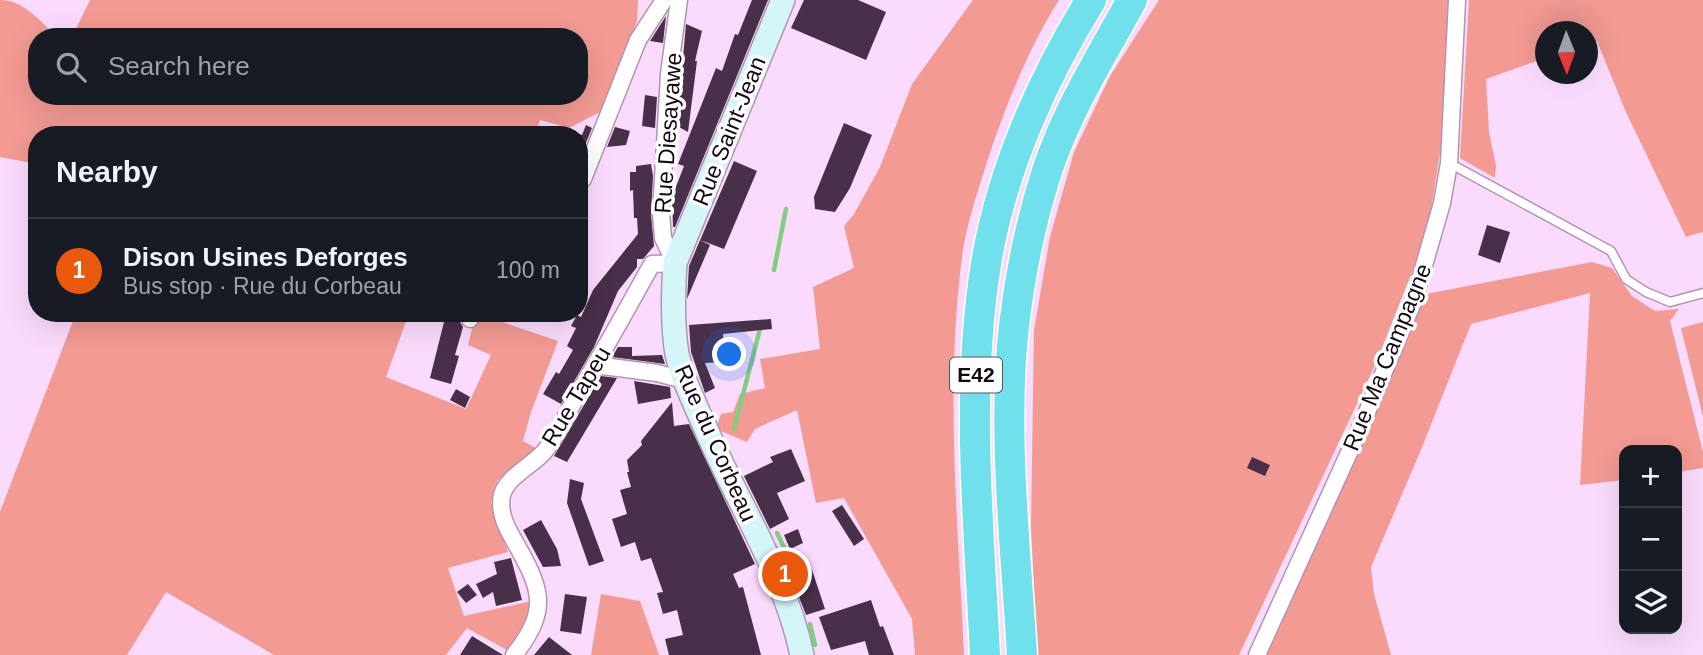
<!DOCTYPE html>
<meta charset="utf-8">
<style>
body{margin:0;font-family:Arial,sans-serif;background:#242831;color:#f1f3f6}
.controls{position:absolute;right:21px;bottom:21px;display:grid;overflow:hidden;border-radius:14px;box-shadow:0 7px 28px #0002}
.controls button{width:63px;height:63px;display:grid;place-items:center;padding:0;border:0;border-bottom:2px solid #363941;background:#171b24;color:#f1f3f6;font:35px sans-serif}
.compass{position:absolute;left:1535px;top:21px;width:63px;height:63px;border-radius:50%;background:#171b24;box-shadow:0 7px 28px #0002;rotate:179deg}
.you{position:absolute;left:730px;top:355px;width:24px;height:24px;margin:-18px;border:5px solid #fff;border-radius:50%;background:#1a73e8;box-shadow:0 0 0 10px #1a73e833}
.badge{display:grid;place-items:center;width:46px;height:46px;border-radius:50%;background:#ea580c;color:#fff;font-size:23px;font-weight:700}
.pin{position:absolute;translate:-50% -50%;border:4px solid #fff;box-shadow:0 2px 7px #0006}
.list{margin:0;padding:0;list-style:none}
h2{display:flex;justify-content:space-between;align-items:center;height:91px;margin:0;padding:0 28px;font-size:30px}
h2 small{font-size:23px;font-weight:400;color:#9ea1a6}
.list li{display:grid;grid-template-columns:46px 1fr auto;gap:21px;align-items:center;box-sizing:border-box;height:105px;padding:0 28px;border-top:2px solid #363941}
.list b{display:block;font-size:26px;white-space:nowrap}
.list p{margin:0;font-size:23px;white-space:nowrap;color:#9ea1a6}
.list em{font-size:23px;font-style:normal;color:#9ea1a6}
.icon{flex:none;width:38px;height:38px;fill:none;stroke:currentColor;stroke-width:2;stroke-linecap:round;stroke-linejoin:round}
.map{position:relative;flex:none;width:1703px;height:655px;overflow:hidden}
.search{position:absolute;background:#171b24;box-shadow:0 7px 28px #0002;left:28px;top:28px;width:560px;height:77px;display:flex;align-items:center;gap:18px;box-sizing:border-box;padding:0 24px;border-radius:28px;color:#9ea1a6;font-size:26px}
.panel{position:absolute;background:#171b24;box-shadow:0 7px 28px #0002;left:28px;top:126px;width:560px;height:196px;border-radius:28px}
.map>svg:first-child{display:block}
.green{fill:#f39a93}
.lines{fill:none;stroke-linecap:round;stroke-linejoin:round}
.stream{stroke:#81ce81;stroke-width:4.5}
.building{fill:#482f4a}
.lane-casing{stroke:#b294b4;stroke-width:11}
.street-casing{stroke:#b294b4;stroke-width:19}
.secondary-casing{stroke:#b294b4;stroke-width:26}
.highway-casing{stroke:#fff;stroke-width:33}
.lane{stroke:#fff;stroke-width:8}
.street{stroke:#fff;stroke-width:16}
.secondary{stroke:#d4f6f9;stroke-width:23}
.highway{stroke:#70e0ec;stroke-width:30}
.labels{text-anchor:middle;stroke-width:7;stroke-linejoin:round;paint-order:stroke}
.shield{fill:#fff;stroke:#59525a;stroke-width:2}
.shield-label{font-size:21px;font-weight:bold;fill:#120813}
.street-label{font-size:23px;fill:#120813;stroke:#fff}
</style>
<div class="map">
<svg width="1703" height="655" viewBox="0 0 1703 655">
<rect width="100%" height="100%" fill="#fbdbfd"/>
<g class="green">
<path d="M0 0C24 0 40 21 57 37H37V96H579V37H72L90 0H638L637 21 604 110 569 128 540 120 535 135H37V164L0 157Z"/>
<path d="M973 0H1059C1027 51 1005 107 986 165 977 194 966 226 962 257 945 389 958 523 964 655H915L912 619 844 498 816 503 797 410 755 429 747 442 716 429 721 414 733 412 740 394 765 388 760 359 820 349 813 287 854 268 844 226 854 214 880 167 912 84Z"/>
<polygon points="1159,0 1450,0 1441,146 1430,217 1412,272 1376,363 1239,655 1037,655 1031,526 1034,330 1050,237 1074,152 1110,76"/>
<polygon points="1469,0 1703,0 1703,232 1686,237 1625,110 1597,41 1588,44 1588,32 1546,32 1545,58 1486,79 1489,132 1496,166 1495,178 1460,158"/>
<polygon points="1592,262 1612,268 1632,296 1655,311 1679,309 1670,321 1703,452 1703,468 1677,472 1677,450 1624,450 1624,480 1580,485 1590,293 1471,324 1420,452 1371,567 1374,594 1391,655 1261,655 1371,423 1426,294"/>
<polygon points="76,313 409,313 386,377 466,409 491,355 468,345 476,313 558,341 531,412 523,441 536,448 498,480 491,503 508,552 448,568 464,616 532,601 526,621 507,650 467,628 446,655 274,655 166,592 127,655 0,655 0,512"/>
<polygon points="1703,322 1703,417 1681,328"/>
<polygon points="601,594 640,601 659,655 591,655"/>
</g>
<g class="lines">
<g class="stream">
<polyline points="774,270 786,209"/>
<polyline points="734,429 761,325"/>
<polyline points="777,533 793,566"/>
<polyline points="810,624 815,645"/>
</g>
</g>
<g class="building">
<polygon points="752,0 768,0 675,227 673,227 672,197 684,166 678,164 716,68 722,71 735,34 738,35"/>
<polygon points="804,0 858,0 886,12 866,60 791,28"/>
<polygon points="666,16 663,43 650,41"/>
<polygon points="686,24 702,31 695,61 697,61 688,132 677,126"/>
<polygon points="645,95 657,97 655,128 642,126"/>
<polygon points="844,123 872,135 850,188 835,212 815,209 814,197"/>
<polygon points="586,125 592,128 583,150 579,151 579,134 582,135"/>
<polygon points="615,127 630,131 626,145 607,147"/>
<polygon points="734,161 757,171 724,249 700,240 710,245 687,299 689,266"/>
<polygon points="651,164 653,176 651,214 654,246 643,259 637,259 637,267 618,291 594,347 561,404 543,394 556,372 559,374 573,350 567,346 576,328 571,326 577,315 581,317 593,290 638,234 637,218 634,218 633,190 630,191 630,172 636,172 636,166"/>
<polygon points="1487,225 1510,232 1500,263 1478,255"/>
<polygon points="445,318 460,322 463,327 455,355 459,356 451,384 430,378"/>
<polygon points="771,319 772,329 723,334 725,362 705,363 715,388 705,393 691,352 689,325"/>
<polygon points="618,347 632,347 632,356 662,355 665,364 612,357"/>
<polygon points="601,376 617,378 567,462 554,456"/>
<polygon points="634,381 670,387 671,398 638,404"/>
<polygon points="456,389 470,397 465,408 450,400"/>
<polygon points="672,402 674,426 689,424 755,564 733,574 739,588 743,587 761,655 669,655 665,639 683,635 677,610 663,614 657,593 663,592 651,558 641,561 635,542 621,547 612,519 627,514 620,490 631,487 627,472 629,472 627,460 642,445 641,441"/>
<polygon points="791,449 805,481 777,493 789,519 770,529 744,476 773,462 770,457"/>
<polygon points="1252,457 1270,465 1265,476 1247,468"/>
<polygon points="570,479 584,483 581,499 604,561 589,566 567,503"/>
<polygon points="842,505 864,539 854,546 832,511"/>
<polygon points="541,520 557,549 561,566 543,567 523,530"/>
<polygon points="798,529 803,543 790,549 784,535"/>
<polygon points="511,558 522,600 496,606 493,592 483,598 476,584 497,574 494,562"/>
<polygon points="810,564 825,609 806,615 789,571"/>
<polygon points="468,584 477,595 466,603 457,592"/>
<polygon points="565,594 587,597 581,634 560,631"/>
<polygon points="871,600 880,627 883,626 894,655 869,655 865,641 831,650 819,617"/>
<polygon points="472,636 503,655 460,655"/>
<polygon points="549,637 572,655 534,655"/>
</g>
<g class="lines">
<defs>
<polyline id="lane" points="1449,163 1611,251 1626,279 1646,292 1670,302 1703,293"/>
<g id="street">
<polyline points="579,183 583,179 638,40 664,0"/>
<polyline points="470,319 471,313"/>
<polyline points="595,365 657,373 684,380"/>
<path d="M514 655C553 606 539 585 511 535 504 523 499 509 502 495 507 477 531 466 543 453 555 440 564 419 573 403 600 357 626 311 652 264L675 263 663 238 661 213 669 74 679 0"/>
<polyline points="1257,655 1362,424 1414,300 1442,203 1449,163 1457,0"/>
</g>
<path id="secondary" d="M783 0 675 263C673 293 672 324 677 354 683 380 695 404 706 429 738 504 785 574 802 655"/>
<g id="highway">
<path d="M985 655C979 526 965 393 986 264 1001 172 1042 79 1091 0"/>
<path d="M1022 655C1016 550 1002 431 1014 326 1020 274 1031 221 1047 171 1067 110 1102 55 1132 0"/>
</g>
</defs>
<use href="#lane" class="lane-casing"/>
<use href="#street" class="street-casing"/>
<use href="#secondary" class="secondary-casing"/>
<use href="#highway" class="highway-casing"/>
<use href="#lane" class="lane"/>
<use href="#street" class="street"/>
<use href="#secondary" class="secondary"/>
<use href="#highway" class="highway"/>
</g>
<g class="labels">
<rect class="shield" x="950" y="357.5" width="52" height="35" rx="5"/>
<g class="shield-label">
<text x="976" y="382">E42</text>
</g>
<g class="street-label">
<text transform="translate(729 131) rotate(-68)" y="8">Rue Saint-Jean</text>
<text transform="translate(668 133) rotate(-86)" y="8">Rue Diesayawe</text>
<text transform="translate(1387 357) rotate(-68)" y="8">Rue Ma Campagne</text>
<text transform="translate(576 396) rotate(-59)" y="8">Rue Tapeu</text>
<text transform="translate(716 443) rotate(66)" y="8">Rue du Corbeau</text>
</g>
</g>
</svg>
<div class="controls">
<button>+</button>
<button>−</button>
<button><svg class="icon" aria-label="layers" viewBox="0 0 24 24"><path d="M12 4l9 5-9 5-9-5zM3 14l9 5 9-5"/></svg></button>
</div>
<svg class="compass" viewBox="-18 -18 36 36"><path d="M0-13l5 13h-10z" fill="#e53935"/><path d="M0 13l5-13h-10z" fill="#9ea1a6"/></svg>
<div class="you"></div>
<div class="pin badge" style="left:785px;top:574px">1</div>
<div class="search"><svg class="icon" aria-label="search" viewBox="0 0 24 24"><circle cx="10" cy="10" r="6"/><path d="M15 15l6 6"/></svg>Search here</div>
<section class="panel">
<h2>Nearby<small></small></h2>
<ul class="list">
<li><span class="badge">1</span><div><b>Dison Usines Deforges</b><p>Bus stop · Rue du Corbeau</p></div><em>100 m</em></li>
</ul>
</section>
</div>
